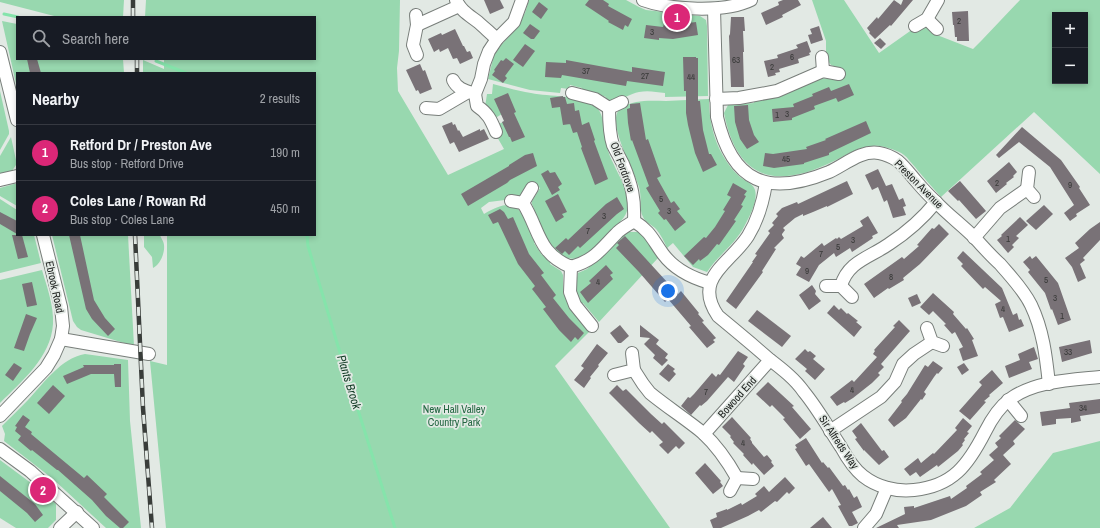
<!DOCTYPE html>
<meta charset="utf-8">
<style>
body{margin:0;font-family:"Archivo Narrow",sans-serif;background:#242831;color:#f1f3f6}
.controls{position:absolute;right:12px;top:12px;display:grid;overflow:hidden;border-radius:0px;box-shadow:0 2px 6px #0003}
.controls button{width:36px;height:36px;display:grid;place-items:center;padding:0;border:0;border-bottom:1px solid #363941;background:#171b24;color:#f1f3f6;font:20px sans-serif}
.you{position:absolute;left:668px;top:291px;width:14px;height:14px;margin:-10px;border:3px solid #fff;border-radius:50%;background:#1a73e8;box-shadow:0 0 0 6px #1a73e833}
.badge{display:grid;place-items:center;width:26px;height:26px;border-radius:50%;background:#db2777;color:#fff;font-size:13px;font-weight:700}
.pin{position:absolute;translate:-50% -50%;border:2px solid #fff;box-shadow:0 1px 4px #0006}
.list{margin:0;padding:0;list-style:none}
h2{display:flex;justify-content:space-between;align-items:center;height:52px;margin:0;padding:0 16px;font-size:17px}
h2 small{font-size:13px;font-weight:400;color:#9ea1a6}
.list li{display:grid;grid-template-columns:26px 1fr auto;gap:12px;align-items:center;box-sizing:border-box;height:56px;padding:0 16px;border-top:1px solid #363941}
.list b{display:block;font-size:15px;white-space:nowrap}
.list p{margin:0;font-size:13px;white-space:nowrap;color:#9ea1a6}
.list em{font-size:13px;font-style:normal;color:#9ea1a6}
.icon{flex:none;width:22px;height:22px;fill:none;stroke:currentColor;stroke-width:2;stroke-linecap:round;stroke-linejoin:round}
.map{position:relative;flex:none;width:1100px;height:528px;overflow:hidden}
.search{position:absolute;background:#171b24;box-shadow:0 2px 6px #0003;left:16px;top:16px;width:300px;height:44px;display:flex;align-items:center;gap:10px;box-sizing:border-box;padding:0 14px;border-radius:0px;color:#9ea1a6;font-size:15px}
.panel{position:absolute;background:#171b24;box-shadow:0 2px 6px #0003;left:16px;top:72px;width:300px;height:164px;border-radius:0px}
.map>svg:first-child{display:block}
.green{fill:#98d8af;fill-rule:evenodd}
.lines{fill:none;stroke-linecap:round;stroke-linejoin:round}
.stream{stroke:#85e4ab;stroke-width:3}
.building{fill:#797277}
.minor-casing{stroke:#787e7a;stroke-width:14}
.minor{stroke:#fff;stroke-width:12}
.rail-casing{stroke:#393d3a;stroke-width:4.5}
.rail{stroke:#e2e9e4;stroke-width:3;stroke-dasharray:9;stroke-linecap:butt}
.labels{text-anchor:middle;stroke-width:3.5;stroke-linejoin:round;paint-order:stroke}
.number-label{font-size:9px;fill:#373837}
.street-label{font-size:11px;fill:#212422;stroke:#e2e9e4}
.park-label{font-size:11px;fill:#226641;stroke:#e2e9e4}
.water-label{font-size:12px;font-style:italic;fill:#113a24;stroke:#e2e9e4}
</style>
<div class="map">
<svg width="1100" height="528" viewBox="0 0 1100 528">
<rect width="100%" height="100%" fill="#e2e9e4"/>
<g class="green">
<polygon points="0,0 124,0 123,17 58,17 0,2"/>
<path d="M146 0H400L399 51 397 68 398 91 448 175 504 149 496 135 499 124 505 121 502 114 497 117 494 116 485 107 487 94H492L493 84C505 87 518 91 531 93 550 97 579 94 596 107 605 114 604 135 607 147 612 167 628 184 628 206 627 219 616 224 609 233 604 239 599 245 592 250 557 279 542 228 532 204V201L540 188 532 182 523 192 525 195 519 198 517 195H509L508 198 505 200 489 202 481 208 484 214C516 195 521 208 532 237L534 236 536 241 534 243 542 255 544 254 551 262 550 264 561 271 563 275V293L568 302 592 329 555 366 670 528H166L150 361 167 365V235H315V73H143V60L164 69V59H315V17H145Z"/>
<path d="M529 0H626L639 7 646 10 700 16 706 20 707 26 708 96 665 97V93C656 92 648 90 639 92 629 94 616 104 605 100L606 97 596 93 582 91V88L570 85 569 89 561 88 560 93 530 90 488 79 494 55 501 45 516 29 525 13Z"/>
<path d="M812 0H844L879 53 913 29 925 26 937 35 973 49 982 40 1020 0H1100V174L1034 112 941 197C932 187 923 177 915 167 911 163 908 158 904 155 899 151 891 149 885 147 864 142 851 153 834 161 776 190 737 180 724 113L728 105 754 103 753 100 782 93 783 95 821 78 837 80 841 71 844 70 831 65 828 61 826 54V41ZM1055 15H1085V81H1055Z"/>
<polygon points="2,21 17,24 17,59 123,59 124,73 17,73 17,88"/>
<polygon points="0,91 9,131 9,134 0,150"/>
<path d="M709 99C709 128 718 156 739 176 744 181 753 183 755 190 758 201 750 215 745 225 735 245 718 255 707 272L693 267 673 243 667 248C664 241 661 235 656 229 652 225 645 222 643 217 639 210 642 196 639 187 635 172 604 120 621 108 635 99 651 101 666 101 680 100 694 100 709 99Z"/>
<polygon points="11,137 16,160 16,165 12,171 0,174 0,156"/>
<polygon points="14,184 17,184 17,206 0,196 0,188"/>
<polygon points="0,199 17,210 17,235 34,235 41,263 0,273"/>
<polygon points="627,232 638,232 641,233 658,258 599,322 583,303 579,305 575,294 575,277 577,278 578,273 587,269 624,234"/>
<polygon points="52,235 128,235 134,346 81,330 77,327 73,321"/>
<path d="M144 235H160C161 238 164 242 164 245 165 253 160 265 153 268L152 257 144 247Z"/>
<path d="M42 270C47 287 54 306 53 324 51 357 22 381 0 403V280Z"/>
<path d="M85 354 128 360 130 421 141 528H106L53 479 4 441 5 434 2 426C11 417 20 408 28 400 44 383 61 358 85 354Z"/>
<polygon points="1100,441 1100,528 974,528 1010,508 1053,453"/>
<polygon points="0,460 31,483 56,504 56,520 48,528 16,528 0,518"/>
</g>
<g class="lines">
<g class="stream">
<polyline points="4,14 18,17"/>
<polyline points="156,61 186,73"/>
<polyline points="307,235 308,246 338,346 395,528"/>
</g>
</g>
<g class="building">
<polygon points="484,0 500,0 504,8 490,14"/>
<polygon points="589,0 603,0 609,4 608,6 632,19 628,27 625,25 623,30 608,22 609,21 585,5"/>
<polygon points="783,0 798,0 801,5 782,15 783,17 766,25 761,13 779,5 778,2"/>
<polygon points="894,0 901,5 903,0 913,0 891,26 890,25 875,39 869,33 870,32 867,28 877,17 878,19"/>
<polygon points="539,2 548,9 541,19 532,12"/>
<polygon points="968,11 969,41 957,41 957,37 955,37 954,25 953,25 952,12"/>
<polygon points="731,17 744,17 745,31 743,31 744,52 743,52 744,87 731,87 729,36 730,34"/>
<polygon points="696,22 698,35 673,39 659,38 659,40 644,38 646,25 663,27 664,24 673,25"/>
<polygon points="530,24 540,31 534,39 531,39 523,33"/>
<polygon points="819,26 823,40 811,44 808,35 812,34 810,29"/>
<polygon points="455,29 463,46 464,46 467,52 470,51 473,58 460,64 457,58 453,59 448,48 440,52 439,49 434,52 428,39 441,33 442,35"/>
<polygon points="880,38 886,44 881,49 874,43"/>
<polygon points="807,41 811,52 809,53 810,55 798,59 799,63 779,69 780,72 775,73 776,75 768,77 764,61 778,58 777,55 798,48 796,45"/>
<polygon points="525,44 535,51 523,67 513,60"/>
<polygon points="683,57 696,57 696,58 698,58 698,101 700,101 703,130 709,154 711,154 717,165 703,172 695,153 688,125 686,113 686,91 684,91"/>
<polygon points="506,58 514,64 505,76 507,78 503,83 492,75 495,71 494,70 501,60 503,61"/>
<polygon points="27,59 37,59 41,73 30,73"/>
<polygon points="566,60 632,72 632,67 665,72 663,86 627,81 626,86 562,75 561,78 545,77 546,62 566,63"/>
<polygon points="420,64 423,71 425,70 432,89 420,94 418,90 416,91 406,70"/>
<polygon points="849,84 854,95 838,102 836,98 814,106 815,109 792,118 792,120 773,122 772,109 794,107 793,104 813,96 812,94 829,87 831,91"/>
<polygon points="508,93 516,112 514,113 525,137 512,142 510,137 509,137 502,122 504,121 494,99"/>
<polygon points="563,96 563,97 565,97 567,104 574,103 575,111 579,110 582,125 589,122 595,140 594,141 608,179 595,185 581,148 582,147 577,132 573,133 569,121 570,124 563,125 560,107 552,108 550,98"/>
<polygon points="640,103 646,140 648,139 661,176 657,178 671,203 674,201 680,209 677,211 686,222 675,231 666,219 664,220 658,213 660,211 646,188 649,186 632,140 631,141 628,123 627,109 630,108 630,104"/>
<polygon points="748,105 749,120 754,135 759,142 747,149 740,139 735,122 734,106"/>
<polygon points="866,121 871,133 829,153 829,155 804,163 804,164 774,168 763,166 765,153 773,154 807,149 806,147 826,140 825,139"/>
<polygon points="452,122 453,125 455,124 458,131 459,130 463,137 480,129 480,131 484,129 489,139 459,152 454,142 450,144 442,126"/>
<polygon points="1022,127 1061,160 1080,187 1079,188 1090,205 1076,214 1077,216 1070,221 1064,213 1074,205 1050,167 1019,142 999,158 996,155"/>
<polygon points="533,153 537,166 510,180 507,183 468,206 461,194 509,166 509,165 525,155"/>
<polygon points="1009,162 1017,172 1013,176 1014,177 1006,183 1007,184 996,193 987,181"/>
<polygon points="878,169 886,186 892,184 899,200 903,198 906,206 903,207 906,215 893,218 887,200 884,202 878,187 872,190 865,175"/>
<polygon points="548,170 550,173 555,172 562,184 558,187 560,190 552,195 541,174"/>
<polygon points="847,181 853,194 827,207 827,206 813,212 803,216 803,214 795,218 783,228 785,230 782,234 782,235 784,238 774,248 776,249 762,271 763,272 736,309 726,301 753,262 752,262 757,255 755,254 770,233 768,231 774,225 772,223 778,216 776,214 782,208 797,202 798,204"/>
<polygon points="960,181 986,211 976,219 959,200 958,201 948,191"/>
<polygon points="733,183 747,191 744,195 746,196 741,205 743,206 734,220 736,221 719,245 717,244 708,255 700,261 699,259 693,265 684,256 704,237 706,238 715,227 725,211 723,210 731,197 727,195"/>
<polygon points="558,194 567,212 562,214 564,217 556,222 545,201"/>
<polygon points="617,197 624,209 617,214 580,248 578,246 569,255 565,251 562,254 555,248 566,238 568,240 606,204"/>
<polygon points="1044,205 1053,214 1036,230 1026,221"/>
<polygon points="500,209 504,212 508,219 513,217 529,254 544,273 541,275 556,295 553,298 569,318 584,333 578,340 575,337 571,342 559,330 543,309 546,307 532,289 535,286 518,264 498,222 493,224 488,215"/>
<polygon points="0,212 17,221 17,234 0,224"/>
<polygon points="868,216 878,233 872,236 873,238 852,252 850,248 836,257 834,253 819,265 809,282 796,275 801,267 796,264 801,256 804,258 822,243 824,246 836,238 837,239 839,237 841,239 863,226 860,221"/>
<polygon points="1020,217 1028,225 1016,236 1019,238 1012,245 1014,247 1008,253 997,240 1002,236 1001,235"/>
<polygon points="1100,222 1100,240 1083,258 1085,260 1080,264 1086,278 1078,282 1072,267 1065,258 1079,248 1075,243 1090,229"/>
<polygon points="939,224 949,234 920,264 903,278 904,280 889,289 888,288 874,298 864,284 902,257 904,259 919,246 917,245 932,228 934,229"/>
<polygon points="12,235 22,235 28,257 18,259"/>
<polygon points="69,235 80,235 94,300 105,318 115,329 108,336 92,319 86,309"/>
<polygon points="625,236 678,294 681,291 699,313 698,314 704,321 702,322 716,338 713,340 715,342 707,348 689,327 691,326 668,299 665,302 639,272 616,248 619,245 617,243"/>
<polygon points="963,251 1002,288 1013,315 1017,313 1019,320 1021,319 1024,326 1009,332 1003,317 1000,318 995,304 1001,301 985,287 983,289 961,266 963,264 957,258"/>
<polygon points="1030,256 1032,259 1036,256 1058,283 1071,320 1058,325 1052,309 1051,310 1045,293 1028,272 1030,270 1023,262"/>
<polygon points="606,265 613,273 610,275 613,279 588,303 580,292 591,283 589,281"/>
<polygon points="32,282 37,305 27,307 22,284"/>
<polygon points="812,285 816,291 815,294 821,301 809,310 799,295"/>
<polygon points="933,293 954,312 953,314 966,329 967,328 974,339 972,340 978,356 963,361 959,349 963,347 955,332 952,334 944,325 946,324 933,311 929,315 920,307"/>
<polygon points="917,294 921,303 912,307 908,298"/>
<polygon points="834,305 839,310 841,308 847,314 848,313 858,321 856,322 862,327 854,337 827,313"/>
<polygon points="757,310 791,336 782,347 748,321"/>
<polygon points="26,314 37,318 30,334 24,351 14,348"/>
<polygon points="899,320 910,331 881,364 884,367 878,373 880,375 872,383 853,398 845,403 844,402 837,406 830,397 852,380 854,382 877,357 873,354 875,351 874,350 895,327 893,326"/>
<polygon points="620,325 629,336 621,343 618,343 610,333"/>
<polygon points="640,325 659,340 656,344 668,354 665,358 668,360 662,366 653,358 655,355 644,344 650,338 640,337"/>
<polygon points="1090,340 1092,353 1062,362 1059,347"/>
<polygon points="597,344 608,353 598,365 599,366 590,377 591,378 584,388 574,380 584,368 581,366"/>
<polygon points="1034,347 1038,359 1029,362 1032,369 1009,378 1005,366 1020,360 1018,354"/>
<polygon points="805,349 808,352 810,351 816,356 813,359 825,369 815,380 805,371 807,369 795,359"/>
<polygon points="738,351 748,357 743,364 745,366 734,382 728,377 707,401 701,406 700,405 691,415 681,406 688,397 690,398 694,394 712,373 716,377 718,374 720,375"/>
<polygon points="933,361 943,368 938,374 937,373 934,377 924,392 926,394 922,400 921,399 906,418 894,427 888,420 902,402 901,401 907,394 925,365 928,367"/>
<polygon points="14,363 22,368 13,381 5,375"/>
<polygon points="964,363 969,370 962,375 957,367"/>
<polygon points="114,364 121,364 121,387 115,387 114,374 91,374 67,384 63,376 84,367 83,365 114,365"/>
<polygon points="668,364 675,369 673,371 676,374 669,382 659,374"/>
<polygon points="992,370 1003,383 989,395 990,396 984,401 986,402 970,420 959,411 982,385 979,382"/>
<polygon points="768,382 794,406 792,407 811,429 800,439 783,419 785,418 772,405 770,407 756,394"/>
<polygon points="53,385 65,396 49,414 37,403"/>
<polygon points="617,385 623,391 626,389 651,414 662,424 664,422 685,443 679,449 676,446 668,454 659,445 663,442 652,431 650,433 639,423 609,393"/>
<polygon points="1100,399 1100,413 1080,416 1081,421 1071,423 1071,418 1056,419 1056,424 1042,426 1040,412 1070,408 1069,403"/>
<polygon points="23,415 30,420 25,427 32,432 31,434 84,478 87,475 107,494 104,497 129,522 123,528 120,528 106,516 92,500 58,470 57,470 32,450 31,451 18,440 21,436 15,431 17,427 15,426"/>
<polygon points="732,417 751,438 750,439 752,442 752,443 764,457 767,455 772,461 771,462 774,466 764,475 753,463 752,465 743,455 744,454 733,443 734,442 730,437 731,436 722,427"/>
<polygon points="963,418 972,426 967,432 969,433 964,439 965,440 962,444 963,445 958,451 938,467 937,465 920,477 916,472 910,476 904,469 918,458 921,463 933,453 934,454 957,430 955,428"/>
<polygon points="1015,420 1025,429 1013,441 1015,444 1003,455 1011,464 994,480 996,482 980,492 982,495 966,506 931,520 897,525 899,528 876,528 905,514 904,507 914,506 914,508 950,496 951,499 967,488 966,486 982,474 980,472 994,460 989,455 998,447 995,443 1001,438 999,436"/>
<polygon points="861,423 882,451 884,450 889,457 879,465 864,450 864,451 855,439 857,438 852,431"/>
<polygon points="806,438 822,463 823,462 828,468 829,467 843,486 845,485 848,490 849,489 854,498 857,496 862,507 852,512 858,523 852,526 849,526 838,506 841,505 832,489 829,492 809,464 806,466 795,449 797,448 795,445"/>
<polygon points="705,463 721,481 720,482 723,486 713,494 695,473"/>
<polygon points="0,476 35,504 43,515 35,522 27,513 0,491"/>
<polygon points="785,477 795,488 789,494 787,492 777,502 775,501 761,512 759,510 748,516 721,528 713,528 710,520 717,517 716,513 727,509 727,510 741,503 742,505 757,496 755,494 764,486 769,492"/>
<polygon points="823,517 832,528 810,528"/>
</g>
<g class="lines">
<defs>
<g id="minor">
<path d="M456 0C461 11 469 15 478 22 485 28 491 34 497 39"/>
<path d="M643 0C670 10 725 13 751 0"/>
<path d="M714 9 717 117C732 183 768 197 829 172 845 165 860 150 879 153 885 154 892 157 898 161 905 167 910 174 916 181 922 188 928 195 935 201 947 214 962 225 975 238 983 247 991 256 1000 264 1011 277 1023 289 1031 305 1043 330 1046 356 1049 384"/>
<polyline points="416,15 417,25 413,45 417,55"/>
<polyline points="927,19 937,29"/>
<polyline points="417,25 459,6"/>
<polyline points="915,26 927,19 938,0"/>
<polyline points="0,52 17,120"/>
<polyline points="822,57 823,71"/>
<path d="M453 80C457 89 466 91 475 94L477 106C488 113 491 120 496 132"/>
<polyline points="572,93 595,99 609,108 622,102"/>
<polyline points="475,94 481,79 484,64 489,51 497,39 514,22 522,0"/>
<polyline points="716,99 739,98 777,91 823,71 839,74"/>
<polyline points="426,108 439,109 468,92"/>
<path d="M609 108C609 120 609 133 613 145 616 151 620 158 623 164 632 185 635 199 634 221 651 232 652 239 663 254 675 270 692 278 710 283"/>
<polyline points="1029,172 1027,189 1034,197"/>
<polyline points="0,180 17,176"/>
<path d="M766 183C763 202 758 220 748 236 730 264 692 278 718 316 735 330 752 344 769 359 782 369 795 379 804 392 818 409 829 429 841 447 847 458 853 468 863 476 877 487 896 492 914 490 953 486 968 465 985 432 991 420 998 408 1010 399 1035 381 1070 380 1100 377"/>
<polyline points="511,201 523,203 532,188"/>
<path d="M523 203C540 230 537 253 571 267 595 260 600 250 616 234 620 229 628 225 634 221"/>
<polyline points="974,238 1000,208 1027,189"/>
<polyline points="571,267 570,292 575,305 592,326"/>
<polyline points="826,286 841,286 852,297"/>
<path d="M841 286C848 261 871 257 889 244 906 233 923 218 936 202"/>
<polyline points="927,328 932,342 943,346"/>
<polyline points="61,339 149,354"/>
<path d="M634 370 643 384 650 393C667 407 686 419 703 433 716 445 728 462 737 478L730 491"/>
<polyline points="614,375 634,370 632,353"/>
<polyline points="1008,400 1021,416"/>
<polyline points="0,416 46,368 54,355 61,339 63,326 61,307 43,235"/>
<polyline points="830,431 881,397 895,382 903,364 914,354 932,342"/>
<polyline points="704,434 770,360"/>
<polyline points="0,449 30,471 93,528"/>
<polyline points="737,478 753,479"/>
<polyline points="60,528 77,512"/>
<polyline points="864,528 876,514 887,488"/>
</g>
</defs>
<use href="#minor" class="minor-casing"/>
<use href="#minor" class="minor"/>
<defs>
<g id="rail">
<polyline points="133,17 133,0"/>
<polyline points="137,59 137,73"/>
<polyline points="135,235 143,408 152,528"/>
</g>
</defs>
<use href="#rail" class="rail-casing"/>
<use href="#rail" class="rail"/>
</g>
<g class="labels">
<g class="number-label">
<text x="959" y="24">2</text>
<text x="652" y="35">3</text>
<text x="792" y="60">6</text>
<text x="736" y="63">63</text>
<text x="772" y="70">2</text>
<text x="586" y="74">37</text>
<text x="645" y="79">27</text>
<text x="691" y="80">44</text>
<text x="787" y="117">3</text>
<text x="777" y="118">1</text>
<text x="786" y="162">45</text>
<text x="997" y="186">2</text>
<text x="1070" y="188">9</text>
<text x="661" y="202">5</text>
<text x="669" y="214">3</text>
<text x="604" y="219">3</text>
<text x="588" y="234">7</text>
<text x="1008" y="242">1</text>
<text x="853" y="243">3</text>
<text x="838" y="250">5</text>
<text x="821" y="257">7</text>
<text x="807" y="274">9</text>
<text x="891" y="280">8</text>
<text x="1046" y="283">5</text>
<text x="598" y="285">4</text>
<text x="1055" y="301">3</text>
<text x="1003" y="312">4</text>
<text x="1062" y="319">1</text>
<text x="1068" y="355">33</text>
<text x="852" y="393">4</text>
<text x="706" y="395">7</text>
<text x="1083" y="411">34</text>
<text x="743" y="446">4</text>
</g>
<g class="street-label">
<text transform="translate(623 167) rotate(70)" y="4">Old Fordrove</text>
<text transform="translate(919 184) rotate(45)" y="4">Preston Avenue</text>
<text transform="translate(55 287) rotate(78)" y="4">Ebrook Road</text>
<text transform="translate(737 397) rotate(-48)" y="4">Bowood End</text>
<text transform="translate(839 442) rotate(56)" y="4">Sir Alfreds Way</text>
</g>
<g class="park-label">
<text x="454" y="413">New Hall Valley<tspan x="454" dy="13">Country Park</tspan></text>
</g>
<g class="water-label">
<text transform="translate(349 382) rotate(73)" y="4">Plants Brook</text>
</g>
</g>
</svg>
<div class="controls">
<button>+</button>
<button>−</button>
</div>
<div class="you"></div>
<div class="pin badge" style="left:677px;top:17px">1</div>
<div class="pin badge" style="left:43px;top:490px">2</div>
<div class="search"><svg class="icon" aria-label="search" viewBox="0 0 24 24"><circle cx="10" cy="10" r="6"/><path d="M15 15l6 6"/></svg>Search here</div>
<section class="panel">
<h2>Nearby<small>2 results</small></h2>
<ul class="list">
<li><span class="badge">1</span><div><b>Retford Dr / Preston Ave</b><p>Bus stop · Retford Drive</p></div><em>190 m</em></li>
<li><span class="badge">2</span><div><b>Coles Lane / Rowan Rd</b><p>Bus stop · Coles Lane</p></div><em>450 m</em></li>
</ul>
</section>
</div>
